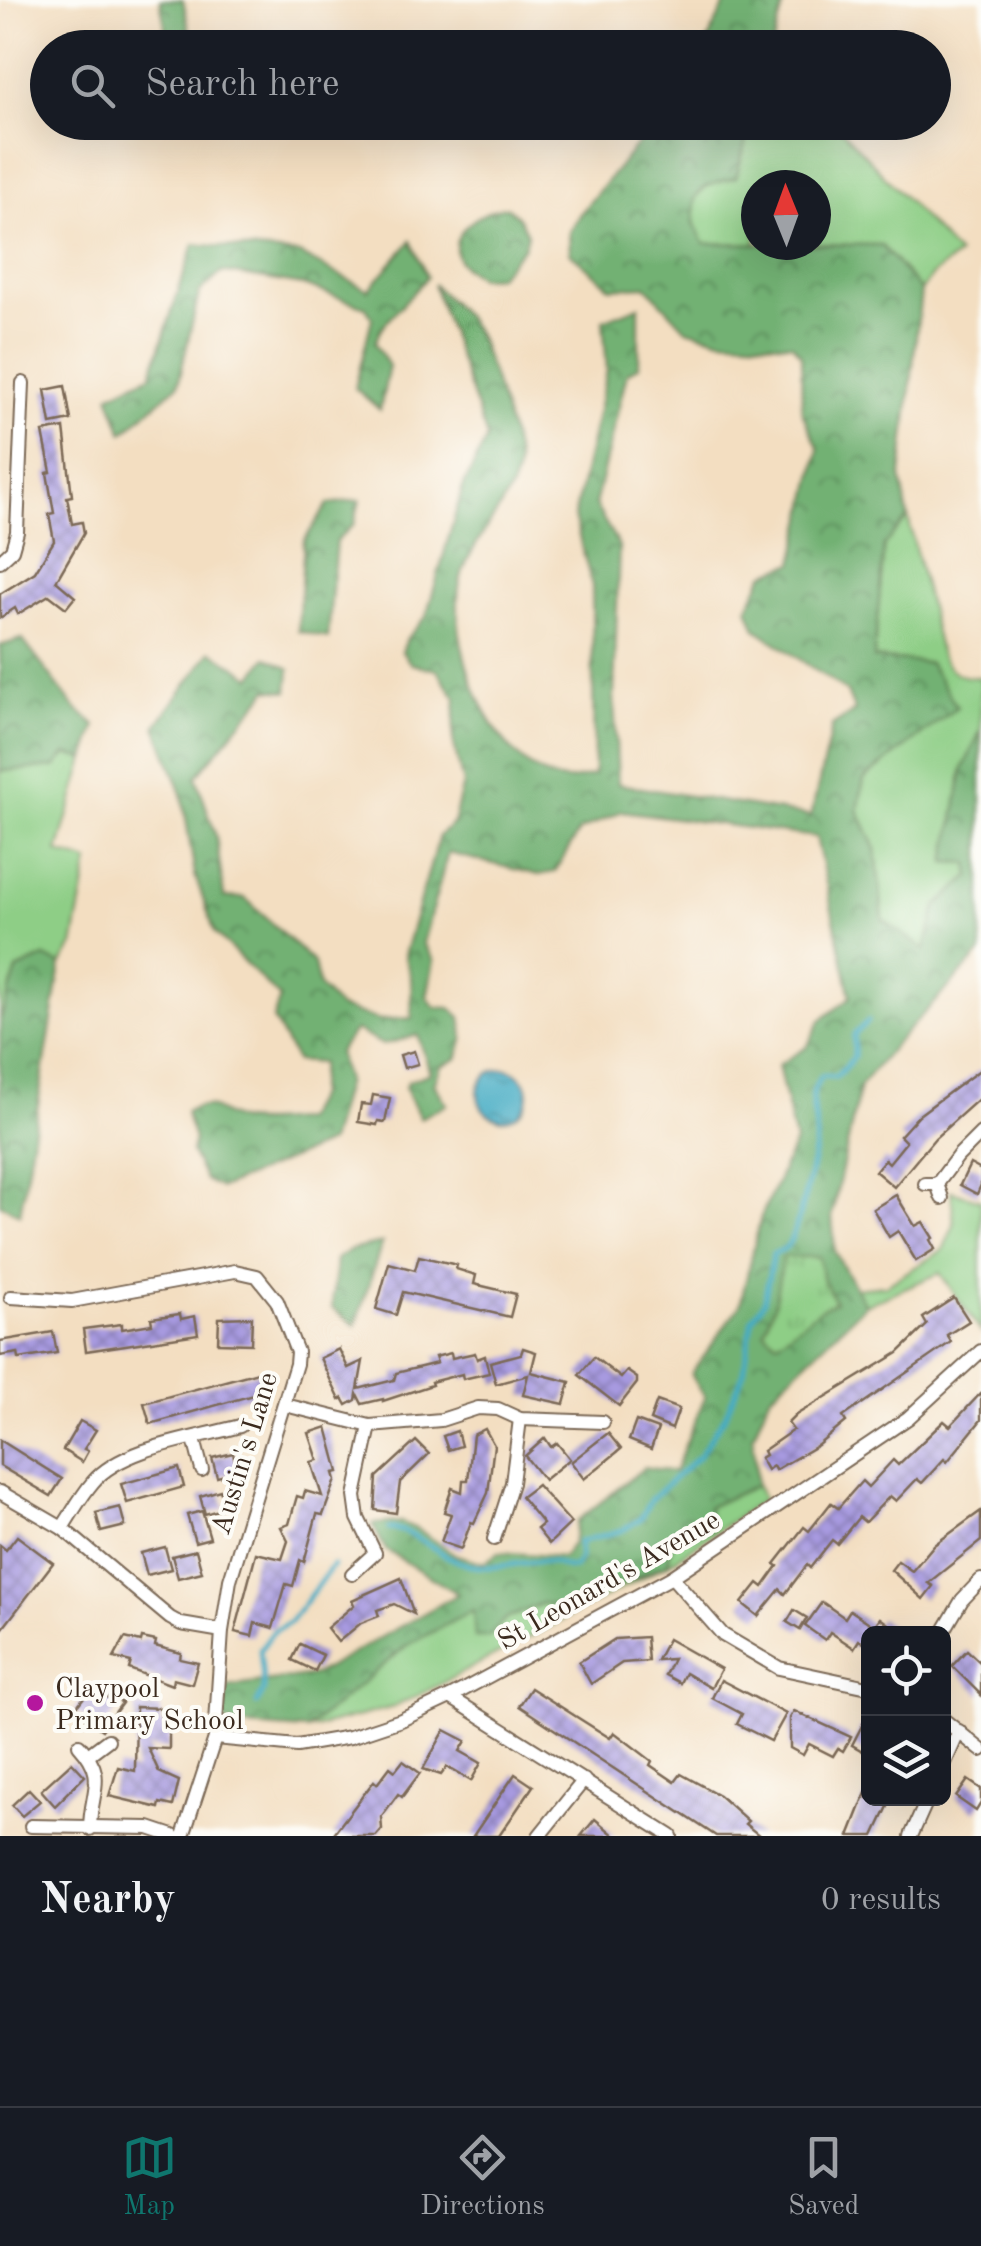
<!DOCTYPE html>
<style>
body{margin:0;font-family:"Old Standard TT",serif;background:#20242c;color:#f1f3f6}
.controls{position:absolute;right:30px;bottom:30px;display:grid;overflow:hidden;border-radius:15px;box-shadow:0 10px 40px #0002}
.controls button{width:90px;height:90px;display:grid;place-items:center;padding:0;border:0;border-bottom:2px solid #363941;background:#171b24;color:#f1f3f6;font:50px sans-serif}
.compass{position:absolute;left:741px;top:170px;width:90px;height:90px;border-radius:50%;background:#171b24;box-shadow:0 10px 40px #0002;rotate:359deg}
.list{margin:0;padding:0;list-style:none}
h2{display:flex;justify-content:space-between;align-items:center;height:130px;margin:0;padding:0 40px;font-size:42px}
h2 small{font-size:32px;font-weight:400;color:#9ea1a6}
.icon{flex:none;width:55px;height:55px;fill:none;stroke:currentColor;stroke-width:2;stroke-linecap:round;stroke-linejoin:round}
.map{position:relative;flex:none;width:981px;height:1836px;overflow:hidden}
.search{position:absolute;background:#171b24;box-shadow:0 10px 40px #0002;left:30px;right:30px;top:30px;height:110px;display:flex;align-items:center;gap:25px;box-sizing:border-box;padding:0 35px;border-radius:55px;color:#9ea1a6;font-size:38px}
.sheet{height:270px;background:#171b24}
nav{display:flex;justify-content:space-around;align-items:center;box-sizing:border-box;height:140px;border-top:2px solid #363941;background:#171b24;font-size:28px;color:#9ea1a6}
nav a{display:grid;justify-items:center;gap:5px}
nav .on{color:#0f766e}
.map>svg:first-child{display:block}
.grass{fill:#8ece86;stroke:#647c52;stroke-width:2.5}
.forest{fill:url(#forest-crowns);stroke:#566e48;stroke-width:2.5}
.park{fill:url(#park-tufts);stroke:#647c52;stroke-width:2.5}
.water{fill:url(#water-ripples);stroke:#406b71;stroke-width:2.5}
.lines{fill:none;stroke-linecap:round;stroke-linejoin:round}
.stream{stroke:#44acc4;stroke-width:5}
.building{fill:url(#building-cross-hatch)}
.street-casing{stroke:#7b6957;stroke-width:16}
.street{stroke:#fff;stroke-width:12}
.poi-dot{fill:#b5179e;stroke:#fdfcf7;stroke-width:4}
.labels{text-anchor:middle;stroke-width:8;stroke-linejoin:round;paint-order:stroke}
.street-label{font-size:28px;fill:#3b2a1e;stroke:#fdfcf7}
.poi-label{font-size:28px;fill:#3b2a1e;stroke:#fdfcf7;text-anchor:start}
</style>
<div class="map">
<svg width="981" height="1836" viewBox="0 0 981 1836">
<defs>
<pattern id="forest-crowns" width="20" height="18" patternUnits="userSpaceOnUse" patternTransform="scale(2.5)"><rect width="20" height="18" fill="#72b173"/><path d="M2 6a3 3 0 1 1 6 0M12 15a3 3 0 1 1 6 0" fill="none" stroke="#5f905e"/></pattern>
<pattern id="park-tufts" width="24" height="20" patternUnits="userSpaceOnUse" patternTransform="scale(2.5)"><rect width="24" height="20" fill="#8ece86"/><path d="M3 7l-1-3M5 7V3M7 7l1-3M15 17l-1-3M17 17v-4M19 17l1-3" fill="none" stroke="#7bb173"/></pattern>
<pattern id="water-ripples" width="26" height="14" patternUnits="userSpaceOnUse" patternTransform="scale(2.5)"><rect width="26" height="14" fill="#44acc4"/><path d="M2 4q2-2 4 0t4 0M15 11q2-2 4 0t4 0" fill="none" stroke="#3a8c9f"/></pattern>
<pattern id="building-cross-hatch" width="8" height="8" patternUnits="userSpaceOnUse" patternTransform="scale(2.5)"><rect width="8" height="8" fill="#a79ae0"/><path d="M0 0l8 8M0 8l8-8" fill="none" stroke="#897eb5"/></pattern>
</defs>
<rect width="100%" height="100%" fill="#fdfcf7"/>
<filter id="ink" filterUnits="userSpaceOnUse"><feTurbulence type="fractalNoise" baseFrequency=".01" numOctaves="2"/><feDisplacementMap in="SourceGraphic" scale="20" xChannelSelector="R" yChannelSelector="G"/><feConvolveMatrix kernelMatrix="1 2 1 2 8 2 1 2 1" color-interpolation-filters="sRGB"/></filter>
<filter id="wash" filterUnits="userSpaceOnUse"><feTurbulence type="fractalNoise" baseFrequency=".0048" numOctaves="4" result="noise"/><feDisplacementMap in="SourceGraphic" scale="40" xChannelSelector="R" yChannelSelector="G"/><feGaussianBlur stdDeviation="2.25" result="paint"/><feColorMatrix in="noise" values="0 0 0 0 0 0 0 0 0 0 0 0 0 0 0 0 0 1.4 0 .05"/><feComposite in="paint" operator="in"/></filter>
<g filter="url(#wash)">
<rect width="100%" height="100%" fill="#f3dec1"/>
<g class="grass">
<polygon points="751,123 835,123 958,255 932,275 921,291 881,245 816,245 816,185 756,185 756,244 704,244 694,223 695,198 706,186 736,177"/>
<path d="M908 517 940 654C950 672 959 679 981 677V730L963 769 947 862H969L970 877 937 907 925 951 883 920 876 849 858 810 864 779 956 707 929 663 873 658 884 545Z"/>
<polygon points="66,754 85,759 58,852 89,862 73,946 61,965 45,957 17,970 0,1021 0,771 56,767"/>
<polygon points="951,1191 981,1200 981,1332 940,1273 865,1305 854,1288 886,1285 943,1250 954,1225"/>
<polygon points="757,1485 763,1500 668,1564 435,1687 394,1707 306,1730 406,1646 474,1610 504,1620 543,1603 564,1608 681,1524 712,1527 707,1507"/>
</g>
<g class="forest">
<polygon points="160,0 183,0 193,47 169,47"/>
<polygon points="727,0 785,0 772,47 705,47"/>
<path d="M683 123H751L736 177 706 186 695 198 694 223 704 243 881 245 921 291 901 476 908 517 884 545 874 658 929 663 957 707 864 779 858 810 876 849 883 920 925 950 937 906 970 876 969 863 946 862 963 769 981 730V953L895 1044 860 1086 832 1215 835 1252 865 1305 769 1397 753 1436 757 1485 708 1507 712 1528 690 1537 681 1525 675 1529 668 1564 564 1608 542 1603 504 1620 489 1637H475L473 1610 406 1646 306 1730 245 1726 223 1721 227 1687 314 1675 458 1594 386 1550 372 1524 401 1522 419 1530 456 1555 484 1563 499 1552 562 1557 573 1543 577 1521 645 1467 674 1472 705 1397 691 1374 740 1305 761 1217 795 1142 778 1065 807 1047 820 1021 851 997 816 837 622 811 579 831 555 872 539 875 448 853 423 943 434 961 427 997 435 1007 450 1008 461 1017 464 1038 457 1059 441 1066 434 1084 447 1104 420 1118 405 1088 407 1082 430 1073 418 1035 383 1045 355 1030 338 1052 346 1081 329 1143 221 1188 205 1180 191 1152 194 1139 185 1112C210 1098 215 1113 237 1120 256 1125 284 1120 303 1120L317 1095 321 1063 296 1061 273 1019 280 998 215 933 195 875 182 794 156 726 211 651 252 677 267 657 290 669 288 691 269 689 196 777 216 836 224 897 245 898 314 963 319 987 339 1008 380 1020 412 1018 411 978 404 955 439 836 453 823 463 784 453 741 456 698 437 670 411 664 402 652 407 638 426 617 463 487 487 438 433 284C446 298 465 313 474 329 485 351 518 445 517 467 514 500 473 538 462 574 443 637 491 772 565 780 573 781 586 777 594 775L592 586 574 517 607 370 603 320 639 306V366L627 373 595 505 619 546 614 696 618 784 811 816 832 726 855 711 847 692 756 629 748 608 764 574 794 563 819 449 802 412 801 355 792 344 721 339 686 329 646 286 611 288 570 253 569 232 579 215 644 136Z"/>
<path d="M507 207 519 218 527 234 524 247 498 276 480 278C473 274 465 270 460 262 443 233 483 209 507 207Z"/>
<polygon points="411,241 427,277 381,328 375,343 389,366 380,410 355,388 372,318 366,307 303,285 222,272 199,293 178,385 123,433 109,395 151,375 194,244 299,254 368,290"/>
<polygon points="360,500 354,524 336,541 328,638 298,631 304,541 328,504"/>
<polygon points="22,639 75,708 96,726 85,759 66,754 56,767 0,771 0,646"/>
<polygon points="45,957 61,965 20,1214 0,1204 0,1021 17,970"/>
<polygon points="382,1243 356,1325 332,1308 336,1259 350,1250"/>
</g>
<polygon class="park" points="783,1257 819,1257 822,1277 835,1302 822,1308 777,1342 764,1331 774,1305"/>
<circle class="water" cx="503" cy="1094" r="25"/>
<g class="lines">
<g class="stream">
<path d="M389 1529C415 1529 435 1553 459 1562 491 1575 521 1558 552 1562 561 1564 564 1569 574 1568L580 1558 579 1542 623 1530 640 1519 651 1499 699 1456 725 1416 744 1372 752 1320 764 1301 773 1254C778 1252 784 1250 787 1246 798 1232 815 1156 816 1137 818 1115 804 1096 822 1076L836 1077 854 1057V1035L868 1021"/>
<polyline points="257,1704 264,1691 260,1650 273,1632 291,1621 333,1565"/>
</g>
</g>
<g id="blocks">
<g class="building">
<polygon points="65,386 71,420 51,424 45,390"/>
<polygon points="64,428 72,496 67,497 72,524 82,522 84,533 56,581 75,597 66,608 49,595 18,614 15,608 0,618 0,594 35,572 54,541 49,514 54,513 47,473 51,472 43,432"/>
<polygon points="414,1051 418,1064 404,1068 400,1055"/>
<polygon points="981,1069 981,1097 935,1138 894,1187 875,1171 885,1159 889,1163 906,1142 900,1136 919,1115"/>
<polygon points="373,1095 390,1098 385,1122 378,1121 377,1125 358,1122 361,1104 371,1105"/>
<polygon points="970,1164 981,1170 981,1185 977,1194 960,1185"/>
<polygon points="896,1195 915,1226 923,1222 933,1238 930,1240 935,1249 916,1261 898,1231 889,1237 873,1209"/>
<polygon points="419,1256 457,1265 456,1269 476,1275 474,1284 516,1294 510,1317 403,1292 396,1315 376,1309 389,1263 415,1270"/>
<polygon points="954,1298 969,1321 947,1335 951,1342 843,1417 846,1422 818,1445 775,1470 773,1466 767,1470 760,1458 765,1455 763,1451 793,1430 788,1423 796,1415 898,1353 927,1325 923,1318"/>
<polygon points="180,1314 181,1319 195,1316 198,1334 86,1351 83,1329 122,1324 122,1329 152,1324 151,1318"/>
<polygon points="252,1317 251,1344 218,1343 219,1318"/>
<polygon points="53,1332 57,1353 19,1359 18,1353 0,1356 0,1341"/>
<polygon points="523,1348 536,1352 531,1372 570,1382 564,1404 523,1395 528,1375 496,1384 490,1362 521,1354"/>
<polygon points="339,1349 348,1368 363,1361 358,1389 394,1380 396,1373 437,1363 435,1357 451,1353 452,1358 475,1353 477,1359 485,1356 489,1373 463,1379 462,1374 431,1382 432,1385 383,1401 383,1399 362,1404 357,1394 356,1400 347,1405 343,1398 340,1400 320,1358"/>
<polygon points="594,1357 621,1378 627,1371 637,1378 637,1383 619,1406 579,1375"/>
<polygon points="258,1372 264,1392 150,1424 144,1403"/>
<polygon points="981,1393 981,1420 947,1462 944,1459 922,1483 917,1479 896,1501 890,1496 865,1522 859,1517 837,1544 832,1540 810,1568 807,1565 785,1594 780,1589 758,1616 742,1603 758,1583 763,1587 778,1566 775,1564 804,1527 809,1531 831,1503 838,1508 862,1481 868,1487 893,1460 898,1465 944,1421 950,1426"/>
<polygon points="657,1401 679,1409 672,1429 650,1420"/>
<polygon points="80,1421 96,1430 84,1449 88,1451 82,1462 63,1450"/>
<polygon points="636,1421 658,1429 651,1449 629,1440"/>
<polygon points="327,1427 339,1472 334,1473 336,1480 323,1515 317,1514 304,1562 300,1560 293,1586 286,1584 273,1628 255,1623 252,1636 235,1632 256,1553 282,1559 288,1541 281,1527 289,1524 297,1496 303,1498 305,1491 322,1496 311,1462 318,1460 309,1433"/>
<polygon points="485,1429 494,1445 488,1493 474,1523 471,1522 461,1549 441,1542 451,1514 444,1512 452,1488 462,1492 463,1480 468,1480 473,1435"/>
<polygon points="457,1431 461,1446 448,1450 443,1436"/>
<polygon points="608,1433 621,1449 584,1479 571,1462"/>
<polygon points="545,1438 551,1447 557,1443 570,1459 544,1480 525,1456"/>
<polygon points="0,1440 62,1479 51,1496 0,1466"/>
<polygon points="416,1441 429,1454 400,1482 396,1513 375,1510 377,1477"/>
<polygon points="233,1453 238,1472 217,1477 212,1458"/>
<polygon points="179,1468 184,1487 127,1503 121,1484"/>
<polygon points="537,1485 571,1523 549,1544 537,1529 543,1524 521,1497"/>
<polygon points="220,1490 225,1508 205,1514 200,1496"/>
<polygon points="120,1507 125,1526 101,1532 96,1513"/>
<polygon points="202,1511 210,1538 195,1542 187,1515"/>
<polygon points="981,1511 981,1541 928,1583 933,1586 923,1599 891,1570 898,1561 912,1571 934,1545"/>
<polygon points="17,1536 53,1563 0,1632 0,1545 6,1550"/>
<polygon points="165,1547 171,1569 147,1575 141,1553"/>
<polygon points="196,1550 202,1572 178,1578 172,1556"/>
<polygon points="401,1578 414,1614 394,1604 377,1610 379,1616 361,1623 338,1642 327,1628 354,1605 352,1600"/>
<polygon points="822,1602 845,1618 850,1610 874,1626 880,1618 902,1634 868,1634 868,1646 859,1640 854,1648 830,1632 825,1640 805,1626"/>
<polygon points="794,1610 807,1618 800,1630 787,1622"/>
<polygon points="646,1637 648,1661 622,1663 591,1684 579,1662 615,1639"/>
<polygon points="125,1638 141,1642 142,1638 156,1641 155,1646 181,1653 180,1659 198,1663 192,1684 173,1679 172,1685 129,1669 131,1662 114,1658"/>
<polygon points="668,1639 721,1669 711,1688 685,1673 680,1683 665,1675 673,1659 657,1660"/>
<polygon points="300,1644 323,1655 315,1671 292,1660"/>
<polygon points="967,1650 981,1663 981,1695 952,1666"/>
<polygon points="721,1680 786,1714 771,1741 737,1724 742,1714 712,1698"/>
<polygon points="531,1688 610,1738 614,1732 652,1761 650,1765 675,1782 681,1774 719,1795 748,1821 745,1824 760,1836 716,1836 519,1706"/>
<polygon points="88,1692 98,1699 102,1694 108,1698 111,1695 122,1703 102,1730 74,1710"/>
<polygon points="136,1707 161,1708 161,1724 169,1724 169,1749 148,1748 159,1772 179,1781 173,1806 160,1803 159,1808 109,1796 118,1767 135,1771"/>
<polygon points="794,1711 851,1737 843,1751 838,1748 833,1756 809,1744 803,1755 790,1748 790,1718"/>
<polygon points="868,1714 868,1754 852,1745"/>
<polygon points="445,1730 466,1741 460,1751 481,1763 471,1781 447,1767 441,1775 423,1769"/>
<polygon points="403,1761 420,1773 402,1797 398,1794 381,1817 382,1829 376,1836 332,1836 374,1781 377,1784 390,1767 395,1771"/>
<polygon points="72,1762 85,1776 55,1806 41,1790"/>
<polygon points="515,1774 533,1786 499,1836 473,1836"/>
<polygon points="968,1780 981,1789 981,1803 976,1811 956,1797"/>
<polygon points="29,1789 40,1801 22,1816 12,1805"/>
<polygon points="866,1793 868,1798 892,1798 874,1836 849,1836"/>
<polygon points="595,1819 615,1836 581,1836"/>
</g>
</g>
</g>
<g filter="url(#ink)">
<use href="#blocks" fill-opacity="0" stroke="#7b6957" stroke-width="2.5"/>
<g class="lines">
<defs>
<g id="street">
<polyline points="0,561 12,550 17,532 23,383"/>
<polyline points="925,1184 937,1184 942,1198"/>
<polyline points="937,1184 958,1156 981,1133"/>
<polyline points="11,1297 72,1301 235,1271 257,1276 277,1301 297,1352 296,1364 230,1580 222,1631 215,1738 183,1836"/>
<polyline points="285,1405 370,1426 441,1420 478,1408 498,1409 520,1419 603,1422"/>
<polyline points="194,1439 202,1470"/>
<polyline points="0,1492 62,1528 170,1618 181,1624 222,1631"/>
<path d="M62 1528C72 1513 81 1496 93 1482 122 1447 198 1438 240 1426"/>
<polyline points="494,1539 512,1483 520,1419"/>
<polyline points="352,1574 375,1553 358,1518 355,1496 370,1426"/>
<polyline points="672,1577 723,1635 779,1668 868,1687"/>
<polyline points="942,1634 962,1600 981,1580"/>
<polyline points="450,1697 671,1836"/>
<polyline points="944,1720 981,1750"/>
<polyline points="215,1738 297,1746 350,1737 401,1720 450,1697 672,1577 908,1418 981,1351"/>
<path d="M79 1745C109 1778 90 1790 90 1829"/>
<polyline points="88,1755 108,1740"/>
<polyline points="944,1765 959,1731"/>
<polyline points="31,1826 149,1828 173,1836"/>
<polyline points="539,1836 584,1780"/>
<polyline points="911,1836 928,1798"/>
</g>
</defs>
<use href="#street" class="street-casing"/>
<use href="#street" class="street"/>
</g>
</g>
<circle class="poi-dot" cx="35" cy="1703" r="10"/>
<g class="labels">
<g class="street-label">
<text transform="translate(243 1453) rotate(-73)" y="10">Austin's Lane</text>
<text transform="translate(608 1579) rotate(-30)" y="10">St Leonard's Avenue</text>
</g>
<g class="poi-label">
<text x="55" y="1697">Claypool<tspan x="55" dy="32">Primary School</tspan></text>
</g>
</g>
</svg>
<div class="controls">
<button><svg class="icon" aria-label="locate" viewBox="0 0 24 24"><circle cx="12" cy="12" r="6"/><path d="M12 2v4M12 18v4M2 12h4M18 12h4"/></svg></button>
<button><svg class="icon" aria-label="layers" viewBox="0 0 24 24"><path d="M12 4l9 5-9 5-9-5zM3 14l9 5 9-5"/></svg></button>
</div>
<svg class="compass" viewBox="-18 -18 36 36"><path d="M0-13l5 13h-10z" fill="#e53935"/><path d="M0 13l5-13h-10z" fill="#9ea1a6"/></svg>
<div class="search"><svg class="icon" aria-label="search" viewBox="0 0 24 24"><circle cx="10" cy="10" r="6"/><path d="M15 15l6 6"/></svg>Search here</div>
</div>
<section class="sheet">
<h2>Nearby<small>0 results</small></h2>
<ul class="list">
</ul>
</section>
<nav>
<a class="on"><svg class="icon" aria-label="map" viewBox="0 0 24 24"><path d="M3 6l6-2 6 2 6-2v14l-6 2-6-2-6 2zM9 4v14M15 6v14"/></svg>Map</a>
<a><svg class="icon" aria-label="directions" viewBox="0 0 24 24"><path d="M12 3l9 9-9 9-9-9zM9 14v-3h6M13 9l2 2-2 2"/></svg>Directions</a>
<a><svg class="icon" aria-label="saved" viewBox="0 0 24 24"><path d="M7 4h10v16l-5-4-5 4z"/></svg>Saved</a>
</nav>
